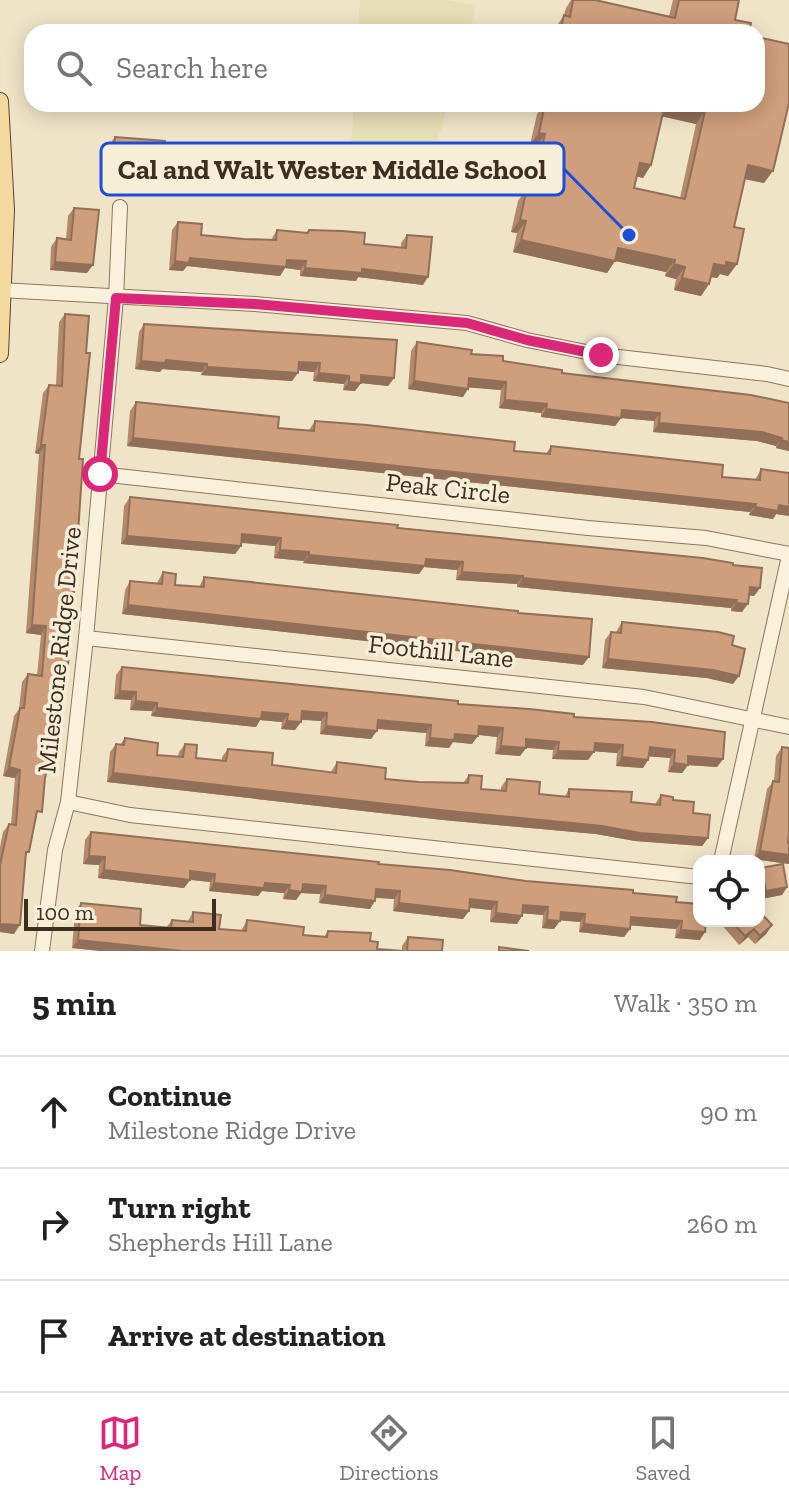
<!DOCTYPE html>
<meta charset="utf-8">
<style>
body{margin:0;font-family:"Zilla Slab",serif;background:#f2f2f2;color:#222}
.controls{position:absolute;right:24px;bottom:24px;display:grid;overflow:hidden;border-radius:16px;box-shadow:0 4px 20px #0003}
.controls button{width:72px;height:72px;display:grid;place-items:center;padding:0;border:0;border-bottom:2px solid #e0e0e0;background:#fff;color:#222;font:40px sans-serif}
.scale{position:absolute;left:24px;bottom:20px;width:192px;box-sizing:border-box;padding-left:8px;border:4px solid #3d2e20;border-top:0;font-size:22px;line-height:28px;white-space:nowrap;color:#3d2e20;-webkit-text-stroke:6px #f7eed8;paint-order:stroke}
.stop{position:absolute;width:24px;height:24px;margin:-18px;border:6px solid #db2777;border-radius:50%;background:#fff}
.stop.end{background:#db2777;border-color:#fff;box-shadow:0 2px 8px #0008}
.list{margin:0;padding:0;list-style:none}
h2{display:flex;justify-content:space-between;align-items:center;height:104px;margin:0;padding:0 32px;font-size:34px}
h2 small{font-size:26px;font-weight:400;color:#767676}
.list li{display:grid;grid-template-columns:52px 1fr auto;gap:24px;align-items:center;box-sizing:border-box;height:112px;padding:0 32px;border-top:2px solid #e0e0e0}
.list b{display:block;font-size:30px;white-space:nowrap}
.list p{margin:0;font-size:26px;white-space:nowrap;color:#767676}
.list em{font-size:26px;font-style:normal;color:#767676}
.icon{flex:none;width:44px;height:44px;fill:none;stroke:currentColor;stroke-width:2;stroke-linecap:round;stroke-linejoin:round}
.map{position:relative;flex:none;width:789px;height:951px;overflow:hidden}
.search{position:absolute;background:#fff;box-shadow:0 4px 20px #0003;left:24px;right:24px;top:24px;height:88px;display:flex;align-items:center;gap:20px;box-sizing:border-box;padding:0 28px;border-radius:24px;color:#767676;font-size:30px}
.sheet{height:440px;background:#fff}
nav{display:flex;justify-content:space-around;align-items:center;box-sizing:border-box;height:112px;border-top:2px solid #e0e0e0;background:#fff;font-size:22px;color:#767676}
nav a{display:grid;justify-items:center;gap:4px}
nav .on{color:#db2777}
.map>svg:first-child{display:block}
.farmland{fill:#e6deb5}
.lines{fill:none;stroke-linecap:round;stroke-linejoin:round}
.minor-casing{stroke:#8d765c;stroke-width:16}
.major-casing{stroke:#5b4430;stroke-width:18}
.minor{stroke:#faf1dc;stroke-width:14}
.major{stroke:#f3d9a0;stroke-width:16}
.wall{fill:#b2896c;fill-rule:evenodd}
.shaded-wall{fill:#916f58}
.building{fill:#cf9f7d;stroke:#916f58;stroke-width:2}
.route{stroke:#db2777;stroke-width:10}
.labels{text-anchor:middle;stroke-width:7;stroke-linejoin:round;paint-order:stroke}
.street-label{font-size:26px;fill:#3d2e20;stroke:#f7eed8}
.leader{fill:none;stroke:#1d4ed8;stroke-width:3}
.callout-dot{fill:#1d4ed8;stroke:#f7eed8;stroke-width:3}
.callout{fill:#f7eed8;stroke:#1d4ed8;stroke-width:3}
.callout-label{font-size:28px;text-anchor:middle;font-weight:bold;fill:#3d2e20}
</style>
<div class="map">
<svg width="789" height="951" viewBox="0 0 789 951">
<rect width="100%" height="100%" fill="#f0e4c8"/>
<g class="farmland">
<polygon points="360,0 444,0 476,5 469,32 358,32"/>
<polygon points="354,104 448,104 433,156 348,188"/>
</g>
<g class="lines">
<defs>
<g id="minor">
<polyline points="0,290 255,304 467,323 527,340 601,355 767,374 789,379"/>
<polyline points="100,474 588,528 706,538 789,554"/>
<polyline points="86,638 644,697 789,727"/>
<polyline points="68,802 130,815 699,877"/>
<polyline points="721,861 789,556"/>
<polyline points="42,951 55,850 68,802 86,638 116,298 120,207"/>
</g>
<polyline id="major" points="0,101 6,210 0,354"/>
</defs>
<use href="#minor" class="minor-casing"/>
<use href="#major" class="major-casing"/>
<use href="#minor" class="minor"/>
<use href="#major" class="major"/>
</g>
<g class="wall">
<polygon points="571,0 595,0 669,16 673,0 739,0 735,20 749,32 555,32 556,27 564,15 566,8"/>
<path d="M544 104H757L764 183 745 179 734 227 737 264 728 276 720 274 717 278 711 277 709 284 701 296 674 290 676 279 665 276 666 272 615 261 607 273 513 252 517 233 511 232 518 201 527 188 537 146 530 145 537 114ZM662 116 696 124 680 198 634 188 637 176 643 178 651 165Z"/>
<polygon points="115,137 154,183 104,179 106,149"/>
<polygon points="74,208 87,273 50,270 51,247 57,238 66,239 68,216"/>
<polygon points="178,222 201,235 244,239 271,240 277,230 306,233 309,230 364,244 401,248 401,243 407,235 423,285 358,277 356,281 300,276 300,270 285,268 280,276 187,266 183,271 169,270 172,230"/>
<polygon points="65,314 79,459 69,599 36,820 26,857 14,934 0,932 0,847 3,832 9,824 11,824 15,778 3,776 14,716 19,709 22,682 28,674 37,675 41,635 26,633 39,454 35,453 43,393 49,385 56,385 59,322"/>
<polygon points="144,324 394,378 388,386 361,383 355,391 343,390 344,384 313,381 314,372 298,370 292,381 201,375 202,372 162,369 160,372 135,369 139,332"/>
<polygon points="417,342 562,373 751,395 789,451 776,448 776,446 757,441 653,432 654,421 621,418 615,426 541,417 541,413 499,408 501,390 468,387 463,397 408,389 411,351"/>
<polygon points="136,402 278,428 309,430 315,421 514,451 546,454 551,446 722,477 755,480 761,469 789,473 789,516 776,514 773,519 749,515 750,512 127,446 130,411"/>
<polygon points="130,497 733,565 760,588 754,596 749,595 742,612 731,611 731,608 517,587 517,584 456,580 457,570 424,567 419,574 303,563 304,561 274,558 275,546 241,543 241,546 235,554 121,544 124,506"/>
<polygon points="163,572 175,585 199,587 204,577 518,613 583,665 122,614 125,590 130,581 157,584 158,581"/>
<polygon points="622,622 732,645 733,684 707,678 602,668 605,640 611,632 616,632"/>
<polygon points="122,667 574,717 723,759 717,767 688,765 682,773 668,772 670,758 649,756 648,760 643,768 616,766 617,753 594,751 588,760 552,759 553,750 526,748 520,756 495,754 497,737 478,735 472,744 453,742 449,748 425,746 426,733 377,729 371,739 320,734 321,721 301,720 295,730 281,729 282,722 260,720 256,727 151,716 152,711 130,710 131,700 114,699 116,675"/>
<polygon points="125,738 157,755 178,757 179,752 185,744 196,758 222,760 222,757 228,749 272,765 331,772 337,762 385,779 419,782 463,783 469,775 481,789 501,791 501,787 507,779 539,794 565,796 569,789 631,802 655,804 661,795 673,800 693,813 708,838 702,846 635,841 596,834 443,820 107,782 110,752 116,744 120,745"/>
<polygon points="782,747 788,843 789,843 789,864 754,859 767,789 774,781 776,756"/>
<polygon points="91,832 633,893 676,902 700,940 675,938 676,929 630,925 630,929 624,937 579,932 580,922 560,920 554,929 542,928 543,915 523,913 517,924 490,922 491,910 469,908 469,911 463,919 393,911 394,899 376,898 370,909 319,903 320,894 301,893 296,900 283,899 284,893 262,891 258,896 209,891 210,882 190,880 184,888 98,878 99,865 83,864 85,840"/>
<polygon points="761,868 787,887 782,895 760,899 759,871"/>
<polygon points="81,903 140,925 166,928 172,920 188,921 193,912 219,929 241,931 247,920 303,935 324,937 328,931 370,941 377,949 402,951 402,946 408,937 442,951 101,951 72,948 75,911"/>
<polygon points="725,921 759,921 772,925 766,934 755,944 748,937 739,945 722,925"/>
</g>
<g class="shaded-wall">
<polygon points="664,104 671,104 705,111 696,124 656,115"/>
<polygon points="539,133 545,134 537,146 530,145"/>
<polygon points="640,163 651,165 643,178 631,175"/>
<polygon points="748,165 773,171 764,183 739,178"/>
<polygon points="112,167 163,171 154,183 104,179"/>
<polygon points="520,220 526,221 517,233 511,232"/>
<polygon points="521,240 618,248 675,260 666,272 615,261 607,273 513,252"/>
<polygon points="190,258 287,260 306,261 300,270 285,268 280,276 187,266 183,271 169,270 175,261"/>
<polygon points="55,262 93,265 87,273 50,270"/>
<polygon points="726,262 737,264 728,276 720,274 717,278 705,276 714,264"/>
<polygon points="674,264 685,267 676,279 665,276"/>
<polygon points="305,268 362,269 428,277 423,285 358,277 356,281 300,276"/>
<polygon points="682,278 709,284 701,296 674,290"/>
<polygon points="166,360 207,364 202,372 162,369 160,372 135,369 141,361"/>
<polygon points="299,362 320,363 314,372 293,370"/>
<polygon points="207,367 298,373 292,381 201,375"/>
<polygon points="319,373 349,376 344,384 313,381"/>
<polygon points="361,375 394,378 388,386 361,383 355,391 343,390 349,382"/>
<polygon points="469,378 506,382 501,390 463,387"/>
<polygon points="414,381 468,389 463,397 408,389"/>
<polygon points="505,400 547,404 541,413 499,408"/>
<polygon points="546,409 622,410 660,413 654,421 621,418 615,426 541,417"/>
<polygon points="659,423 762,432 782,438 776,446 757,441 653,432"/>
<polygon points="133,438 756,504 750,512 127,446"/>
<polygon points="781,440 789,442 789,451 776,448"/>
<polygon points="41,445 45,445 39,454 35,453"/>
<polygon points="779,505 789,507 789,516 776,514 773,519 749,515 755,507"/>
<polygon points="242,534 281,538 275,546 236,542"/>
<polygon points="127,536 241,546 235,554 121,544"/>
<polygon points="280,550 309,552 304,561 274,558"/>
<polygon points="309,555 426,559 463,562 457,570 424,567 419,574 303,563"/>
<polygon points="462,572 523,576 517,584 456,580"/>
<polygon points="523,578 737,600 731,608 517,587"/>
<polygon points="750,587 760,588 754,596 744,595"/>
<polygon points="736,603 748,604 742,612 731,611"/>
<polygon points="128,605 589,657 583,665 122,614"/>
<polygon points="32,625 46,626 41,635 26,633"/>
<polygon points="608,659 713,670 739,676 733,684 707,678 602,668"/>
<polygon points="120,691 136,692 131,700 114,699"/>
<polygon points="136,701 157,703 152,711 130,710"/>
<polygon points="157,708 262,712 288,714 282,722 260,720 256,727 151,716"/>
<polygon points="302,711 327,713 321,721 296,719"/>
<polygon points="378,720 431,725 426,733 372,728"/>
<polygon points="287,721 301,722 295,730 281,729"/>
<polygon points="326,726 377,731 371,739 320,734"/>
<polygon points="479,726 503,728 497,737 473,734"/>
<polygon points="455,734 478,736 472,744 453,742 449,748 425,746 430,738"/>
<polygon points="526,739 559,742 553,750 521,747"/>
<polygon points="595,743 623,745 617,753 589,751"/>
<polygon points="501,746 526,748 520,756 495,754"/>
<polygon points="650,747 675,750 670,758 644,756"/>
<polygon points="558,751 594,752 588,760 552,759"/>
<polygon points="688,756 723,759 717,767 688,765 682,773 668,772 674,763"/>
<polygon points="622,757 648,760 643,768 616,766"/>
<polygon points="9,767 20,770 15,778 3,776"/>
<polygon points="113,773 602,826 708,838 702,846 635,841 596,834 443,820 107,782"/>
<polygon points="760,851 789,855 789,864 754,859"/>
<polygon points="89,856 105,857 99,865 83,864"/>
<polygon points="104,870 190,880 184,888 98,878"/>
<polygon points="190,871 215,874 210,882 185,879"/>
<polygon points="214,883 265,883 290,885 284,893 262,891 258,896 209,891"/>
<polygon points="303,884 326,886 320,894 301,893 296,900 283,899 289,890"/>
<polygon points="787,887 782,895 760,899 766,891"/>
<polygon points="376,889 400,891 394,899 371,897"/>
<polygon points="325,895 375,901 370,909 319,903"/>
<polygon points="470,899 497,902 491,910 465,907"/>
<polygon points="399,903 469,911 463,919 393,911"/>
<polygon points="523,905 548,907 543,915 518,913"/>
<polygon points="561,912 585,914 580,922 555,920"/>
<polygon points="496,913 522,916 517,924 490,922"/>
<polygon points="631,917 682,921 676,929 625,925"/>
<polygon points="547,920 560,921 554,929 542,928"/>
<polygon points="0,924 20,925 14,934 0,932"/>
<polygon points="584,924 630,929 624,937 579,932"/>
<polygon points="772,925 766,934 755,944 760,936"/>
<polygon points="754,929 748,937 739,945 745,936"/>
<polygon points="681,930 705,932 700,940 675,938"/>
<polygon points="78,940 182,951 101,951 72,948"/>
</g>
<g class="building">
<polygon points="573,0 595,0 675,18 679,0 739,0 735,20 751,23 749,32 560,32 564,15 570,17"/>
<polygon points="256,30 277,32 255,32"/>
<polygon points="757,37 789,44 789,103 773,171 748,165 734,227 744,229 737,264 726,262 726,266 714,264 709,284 682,278 685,267 674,264 675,260 618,248 615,261 521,240 526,221 520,220 527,188 532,190 545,134 539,133 545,104 665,104 651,165 640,163 634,188 685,199 705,111 671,104 757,104"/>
<polygon points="115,137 165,141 163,171 112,167"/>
<polygon points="74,208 99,210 93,265 55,262 57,238 71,240"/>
<polygon points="178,222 202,224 201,235 244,239 276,240 277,230 308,233 309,230 342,231 365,233 364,244 406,248 407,235 432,237 428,277 362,269 362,273 305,268 306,261 287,260 286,267 190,258 189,263 175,261"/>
<polygon points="65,314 89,316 86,353 90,353 79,459 83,459 74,592 69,592 67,613 73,613 68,665 63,702 45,778 42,812 37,811 29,852 26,852 20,925 0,924 0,865 9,824 16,825 20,770 9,767 20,708 24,708 28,674 42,676 46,626 32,625 45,445 41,445 49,385 62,386"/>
<polygon points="144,324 397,340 394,378 361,375 361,383 349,382 349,376 319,373 320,363 299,362 298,373 207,367 207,364 166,360 165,363 141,361"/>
<polygon points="417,342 472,350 471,354 503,356 503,361 562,370 562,373 751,395 789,403 789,442 781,440 782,438 762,432 659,423 660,413 622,410 621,418 546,409 547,404 505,400 506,382 469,378 468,389 414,381"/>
<polygon points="136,402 279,417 278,428 314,431 315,421 367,425 515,442 514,451 550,454 551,446 723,465 722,477 760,480 761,469 789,473 789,507 779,505 778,511 755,507 756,504 133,438"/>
<polygon points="130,497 398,525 397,528 703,558 733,563 733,565 762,568 760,588 750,587 748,604 736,603 737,600 523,578 523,576 462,572 463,562 426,559 425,566 309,555 309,552 280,550 281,538 242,534 241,546 127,536"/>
<polygon points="163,572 176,574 175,585 204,587 204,577 518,611 518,613 592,619 589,657 128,605 130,581 162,584"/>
<polygon points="622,622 718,632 734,636 732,645 745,649 739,676 713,670 608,659 611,632 621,633"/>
<polygon points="122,667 381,693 458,701 458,704 529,709 574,714 574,717 652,722 725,732 723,759 688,756 688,765 674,763 675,750 650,747 648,760 622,757 623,745 595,743 594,752 558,751 559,742 526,739 526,748 501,746 503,728 479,726 478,736 455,734 454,740 430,738 431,725 378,720 377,731 326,726 327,713 302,711 301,722 287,721 288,714 262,712 261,719 157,708 157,703 136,701 136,692 120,691"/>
<polygon points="125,738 158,743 157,755 183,757 185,744 197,745 196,758 226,761 228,749 273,753 272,765 336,773 337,762 386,768 385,779 419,782 468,783 469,775 482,776 481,789 506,791 507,779 540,782 539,794 569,797 569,789 632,792 631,802 660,805 661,795 673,797 673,800 694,802 693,813 710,815 708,838 640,833 602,826 449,811 113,773 116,744 124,745"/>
<polygon points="782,747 789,748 789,833 788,843 789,843 789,855 760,851 773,781 779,782"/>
<polygon points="91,832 341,858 379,862 378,864 450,870 526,881 633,890 633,893 677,897 676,902 699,904 699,921 706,921 705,932 681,930 682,921 631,917 630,929 584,924 585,914 561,912 560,921 547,920 548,907 523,905 522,916 496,913 497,902 470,899 469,911 399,903 400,891 376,889 375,901 325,895 326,886 303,884 302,892 289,890 290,885 265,883 264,888 214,883 215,874 190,871 190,880 104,870 105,857 89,856"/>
<polygon points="783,864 787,887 766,891 761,868"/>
<polygon points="81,903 141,909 140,925 171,928 172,920 193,922 193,912 221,915 219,929 246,931 247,920 304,927 303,935 327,937 328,931 371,933 370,941 378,942 377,949 404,951 182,951 78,940"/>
<polygon points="759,911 772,925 760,936 754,929 745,936 731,921 759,921"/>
<polygon points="408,937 443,940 442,951 407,951"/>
<polygon points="499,947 529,951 499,951"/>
</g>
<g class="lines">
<polyline class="route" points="100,474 116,298 255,304 467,323 527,340 601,355"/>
</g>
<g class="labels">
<g class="street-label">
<text transform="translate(448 488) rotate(6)" y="9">Peak Circle</text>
<text transform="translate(59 650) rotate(-84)" y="9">Milestone Ridge Drive</text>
<text transform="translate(441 651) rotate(6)" y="9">Foothill Lane</text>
</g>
</g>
<path class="leader" d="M629 235L564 169"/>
<circle class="callout-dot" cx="629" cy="235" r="8"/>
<rect class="callout" x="101" y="143" width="463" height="52" rx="8"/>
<g class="callout-label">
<text x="332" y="179">Cal and Walt Wester Middle School</text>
</g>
</svg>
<div class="controls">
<button><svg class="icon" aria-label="locate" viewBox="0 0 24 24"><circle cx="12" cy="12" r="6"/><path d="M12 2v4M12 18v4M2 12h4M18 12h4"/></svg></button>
</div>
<div class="scale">100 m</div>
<div class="stop" style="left:100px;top:474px"></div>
<div class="stop end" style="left:601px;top:355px"></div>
<div class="search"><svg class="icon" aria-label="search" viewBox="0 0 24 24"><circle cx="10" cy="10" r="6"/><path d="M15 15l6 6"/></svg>Search here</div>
</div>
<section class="sheet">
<h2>5 min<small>Walk · 350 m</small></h2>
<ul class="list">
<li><svg class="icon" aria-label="ahead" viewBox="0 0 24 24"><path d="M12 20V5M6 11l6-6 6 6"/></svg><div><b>Continue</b><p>Milestone Ridge Drive</p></div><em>90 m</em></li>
<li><svg class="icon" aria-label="right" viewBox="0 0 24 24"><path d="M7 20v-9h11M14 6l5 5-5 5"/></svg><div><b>Turn right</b><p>Shepherds Hill Lane</p></div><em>260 m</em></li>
<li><svg class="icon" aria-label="arrive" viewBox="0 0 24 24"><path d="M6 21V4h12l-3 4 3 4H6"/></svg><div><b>Arrive at destination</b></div></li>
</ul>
</section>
<nav>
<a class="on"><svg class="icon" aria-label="map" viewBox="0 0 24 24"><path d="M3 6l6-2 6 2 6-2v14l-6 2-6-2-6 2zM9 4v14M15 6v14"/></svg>Map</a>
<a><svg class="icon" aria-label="directions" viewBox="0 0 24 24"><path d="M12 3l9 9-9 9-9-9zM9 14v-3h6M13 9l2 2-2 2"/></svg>Directions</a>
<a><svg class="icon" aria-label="saved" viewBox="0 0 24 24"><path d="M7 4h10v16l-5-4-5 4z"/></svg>Saved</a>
</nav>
